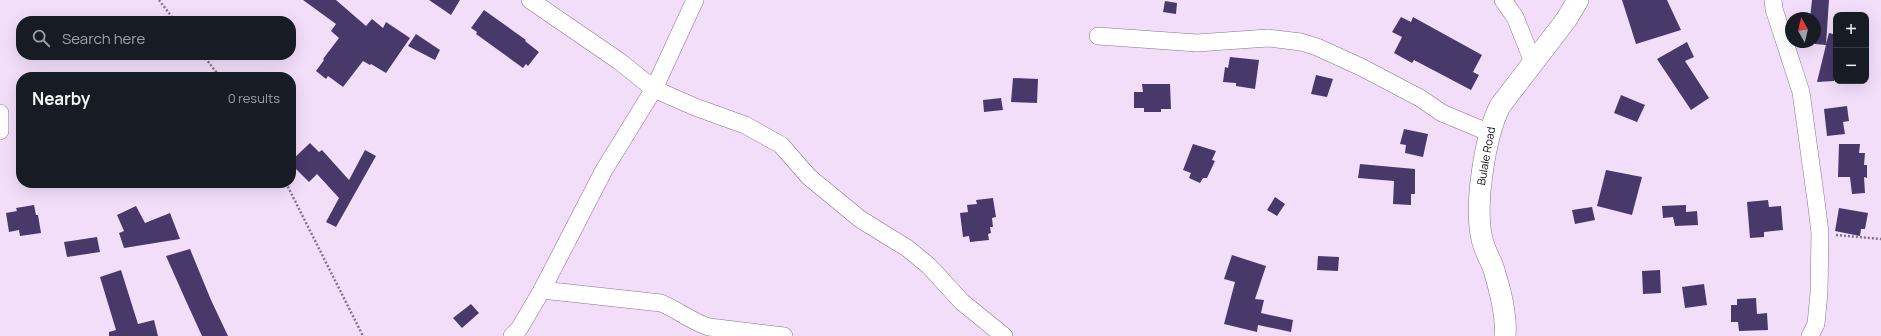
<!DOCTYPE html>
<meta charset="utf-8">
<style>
body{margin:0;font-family:Manrope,sans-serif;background:#242831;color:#f1f3f6}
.controls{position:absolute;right:12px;top:12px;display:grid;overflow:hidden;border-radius:8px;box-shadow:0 4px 16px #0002}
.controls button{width:36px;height:36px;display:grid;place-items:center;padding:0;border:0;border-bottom:1px solid #363941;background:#171b24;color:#f1f3f6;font:20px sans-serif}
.compass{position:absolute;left:1785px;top:12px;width:36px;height:36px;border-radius:50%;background:#171b24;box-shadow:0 4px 16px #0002;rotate:352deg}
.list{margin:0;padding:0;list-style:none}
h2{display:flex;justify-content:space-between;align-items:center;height:52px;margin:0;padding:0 16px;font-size:17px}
h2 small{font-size:13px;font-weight:400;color:#9ea1a6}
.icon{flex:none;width:22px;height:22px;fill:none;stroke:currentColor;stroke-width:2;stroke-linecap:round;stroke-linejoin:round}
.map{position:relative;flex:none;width:1881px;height:336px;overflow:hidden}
.search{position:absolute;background:#171b24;box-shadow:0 4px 16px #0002;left:16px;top:16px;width:280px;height:44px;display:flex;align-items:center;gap:10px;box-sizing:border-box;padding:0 14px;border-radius:16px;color:#9ea1a6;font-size:15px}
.panel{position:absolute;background:#171b24;box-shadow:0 4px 16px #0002;left:16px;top:72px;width:280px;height:116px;border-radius:16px}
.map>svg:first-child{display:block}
.building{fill:#49396b}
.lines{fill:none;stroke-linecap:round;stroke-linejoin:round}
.minor-casing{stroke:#887190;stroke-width:18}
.tertiary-casing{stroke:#887190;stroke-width:22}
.path{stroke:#837588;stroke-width:2.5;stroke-dasharray:2 2;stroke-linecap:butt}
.minor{stroke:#fff;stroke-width:17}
.tertiary{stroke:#fff;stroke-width:21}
.labels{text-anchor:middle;stroke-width:4;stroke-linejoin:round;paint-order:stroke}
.street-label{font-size:11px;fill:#100813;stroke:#fff}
</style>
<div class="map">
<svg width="1881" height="336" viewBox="0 0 1881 336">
<rect width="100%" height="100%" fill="#f3defa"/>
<g class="building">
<polygon points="303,0 336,0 366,26 372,19 383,28 386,22 410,38 386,73 371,64 370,65 363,61 343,87 328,76 326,79 316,71 324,60 323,59 339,38 331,31 336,24"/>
<polygon points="429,0 460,0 451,15"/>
<polygon points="1622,0 1667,0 1681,30 1636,44"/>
<polygon points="1812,0 1829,0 1826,44 1829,33 1833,34 1834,81 1817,82 1826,45 1815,44 1815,18 1810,18"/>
<polygon points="1165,1 1177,3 1176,14 1163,12"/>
<polygon points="484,10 526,40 525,41 539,52 528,66 526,64 523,68 476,34 477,32 471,28"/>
<polygon points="1401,17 1411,22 1413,17 1482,55 1473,72 1479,75 1471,90 1414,60 1412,63 1394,53 1402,37 1392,32"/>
<polygon points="416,34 440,50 435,60 408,46"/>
<polygon points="1687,42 1694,57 1685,61 1709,98 1691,110 1657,59"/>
<polygon points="1230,57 1259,60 1255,89 1236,86 1236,83 1223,82 1225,67 1228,68"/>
<polygon points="1316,75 1333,79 1327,97 1311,94"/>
<polygon points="1013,78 1038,79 1037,103 1011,102"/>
<polygon points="1142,84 1170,84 1171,109 1161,109 1161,112 1144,112 1144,108 1134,108 1134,92 1143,92"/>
<polygon points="1621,95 1645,105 1637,122 1614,113"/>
<polygon points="1001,98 1003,110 984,112 983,100"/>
<polygon points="1847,106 1849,121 1843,122 1845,134 1827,136 1824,109"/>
<polygon points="1404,129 1428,134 1423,157 1405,153 1406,145 1400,144"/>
<polygon points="310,143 319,152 322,150 349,180 365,150 376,156 336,227 326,222 339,198 317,174 309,182 291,164 291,161"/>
<polygon points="1193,144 1216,151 1212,160 1215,161 1207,178 1203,178 1200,183 1189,178 1191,173 1183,170"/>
<polygon points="1839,144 1860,144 1859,153 1865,153 1864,165 1867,165 1867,178 1864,177 1865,193 1852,194 1850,177 1838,177"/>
<polygon points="1360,164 1415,169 1415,194 1411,194 1411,205 1393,204 1394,181 1358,178"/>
<polygon points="1606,170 1642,177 1632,215 1597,206"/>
<polygon points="1275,197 1285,204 1277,216 1267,210"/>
<polygon points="993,198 996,217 992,218 993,227 990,227 991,233 988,234 989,240 970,242 969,236 963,237 960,213 968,212 967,205 977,204 976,200"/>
<polygon points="1768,200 1769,207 1781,206 1783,230 1764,232 1764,237 1750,238 1747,202"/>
<polygon points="34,205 36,215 38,215 41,233 20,236 19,230 9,232 6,213 17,211 16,208"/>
<polygon points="1686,205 1686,212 1697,211 1698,225 1675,226 1673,217 1663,218 1662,206"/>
<polygon points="136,206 145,223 170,213 180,239 124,248 119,233 124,231 117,215"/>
<polygon points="1592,207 1595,220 1575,224 1572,210"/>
<polygon points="1839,208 1868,213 1865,229 1861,229 1860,236 1835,231"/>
<polygon points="97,237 100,252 67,257 64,242"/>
<polygon points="190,249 211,300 228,336 202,336 186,301 166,256"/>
<polygon points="1232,255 1266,266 1255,299 1264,300 1261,313 1293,320 1291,332 1258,325 1257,332 1224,324 1235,282 1224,279"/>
<polygon points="1318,256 1339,257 1338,271 1317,270"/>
<polygon points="121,270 138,324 154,320 158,336 109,336 109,332 116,330 100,277"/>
<polygon points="1660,270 1661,293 1643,294 1642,271"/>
<polygon points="1704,284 1707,305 1685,308 1682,287"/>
<polygon points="1756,298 1757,314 1767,313 1768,330 1739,331 1738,322 1731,322 1731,305 1737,305 1737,299"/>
<polygon points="471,304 479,313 462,328 453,318"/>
</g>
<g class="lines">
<defs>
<g id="minor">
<polyline points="530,0 619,61 654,89 695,107 745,125 781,145 809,177 860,219 907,248 929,266 962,302 1004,336"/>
<polyline points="1503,0 1515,17 1533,62"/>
<polyline points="1773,0 1774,9 1801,92 1817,208 1820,233 1819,293 1816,324 1810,336"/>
<polyline points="1098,36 1197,43 1268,38 1301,42 1317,47 1361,67 1420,98 1442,113 1490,133"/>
<polyline points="0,113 0,131"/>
<path d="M542 290 661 303C678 310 692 322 709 327L784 336"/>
<polyline points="512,336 519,329 542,290 604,170 654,89 695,0"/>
</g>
<path id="tertiary" d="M1505 336C1507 315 1500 290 1494 270 1491 260 1484 250 1482 239 1474 206 1485 136 1500 106L1566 20 1578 0"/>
</defs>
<use href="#minor" class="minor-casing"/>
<use href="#tertiary" class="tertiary-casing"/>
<g class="path">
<polyline points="159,0 175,21"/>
<polyline points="203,55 220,77"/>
<polyline points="286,183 363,336"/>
<polyline points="1836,235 1881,239"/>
</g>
<use href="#minor" class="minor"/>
<use href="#tertiary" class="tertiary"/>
</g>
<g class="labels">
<g class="street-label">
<text transform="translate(1486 156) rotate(-80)" y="4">Bulale Road</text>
</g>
</g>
</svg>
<div class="controls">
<button>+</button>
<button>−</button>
</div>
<svg class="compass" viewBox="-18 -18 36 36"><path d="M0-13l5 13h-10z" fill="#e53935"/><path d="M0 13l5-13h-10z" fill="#9ea1a6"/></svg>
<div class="search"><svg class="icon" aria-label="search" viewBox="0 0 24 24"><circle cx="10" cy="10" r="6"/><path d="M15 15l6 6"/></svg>Search here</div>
<section class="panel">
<h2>Nearby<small>0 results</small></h2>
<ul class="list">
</ul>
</section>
</div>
